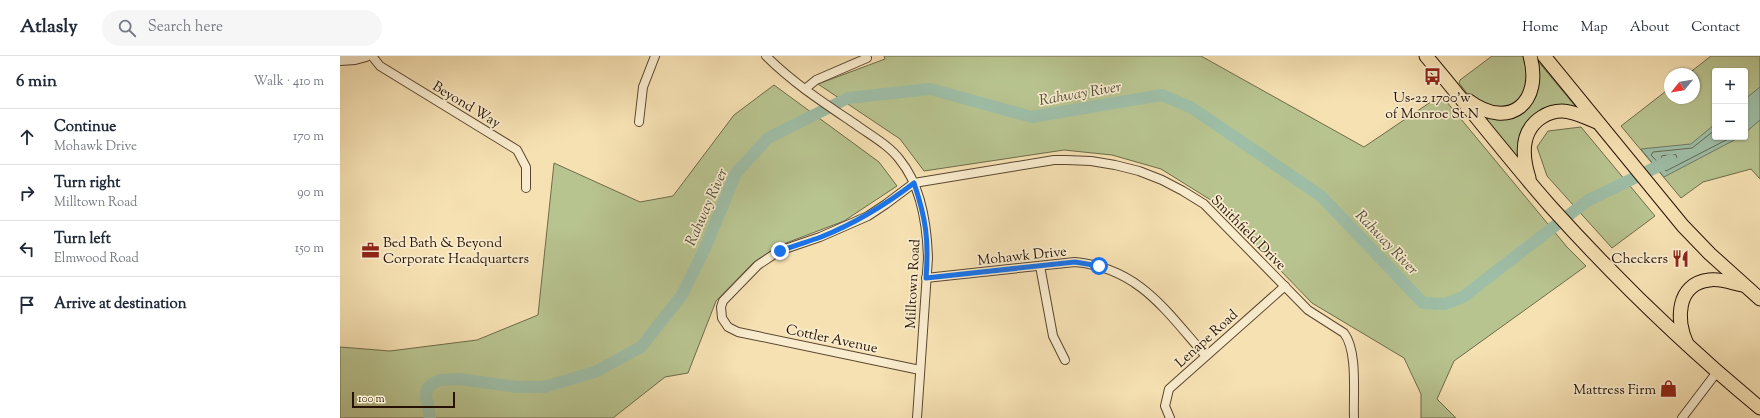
<!DOCTYPE html>
<meta charset="utf-8">
<style>
body{margin:0;font-family:"Sorts Mill Goudy",serif;background:#f6f6f7;color:#1f2937}
.controls{position:absolute;right:12px;top:12px;display:grid;overflow:hidden;border-radius:4px;box-shadow:0 1px 3px #0004}
.controls button{width:36px;height:36px;display:grid;place-items:center;padding:0;border:0;border-bottom:1px solid #e0e1e3;background:#fff;color:#1f2937;font:20px sans-serif}
.compass{position:absolute;left:1324px;top:12px;width:36px;height:36px;border-radius:50%;background:#fff;box-shadow:0 1px 3px #0004;rotate:240deg}
.scale{position:absolute;left:12px;bottom:10px;width:103px;box-sizing:border-box;padding-left:4px;border:2px solid #261203;border-top:0;font-size:11px;line-height:14px;white-space:nowrap;color:#261203;-webkit-text-stroke:3px #f9ecce;paint-order:stroke}
.stop{position:absolute;width:12px;height:12px;margin:-9px;border:3px solid #1a73e8;border-radius:50%;background:#fff}
.stop.end{background:#1a73e8;border-color:#fff;box-shadow:0 1px 4px #0008}
.list{margin:0;padding:0;list-style:none}
h2{display:flex;justify-content:space-between;align-items:center;height:52px;margin:0;padding:0 16px;font-size:17px}
h2 small{font-size:13px;font-weight:400;color:#747a83}
.list li{display:grid;grid-template-columns:26px 1fr auto;gap:12px;align-items:center;box-sizing:border-box;height:56px;padding:0 16px;border-top:1px solid #e0e1e3}
.list b{display:block;font-size:15px;white-space:nowrap}
.list p{margin:0;font-size:13px;white-space:nowrap;color:#747a83}
.list em{font-size:13px;font-style:normal;color:#747a83}
.icon{flex:none;width:22px;height:22px;fill:none;stroke:currentColor;stroke-width:2;stroke-linecap:round;stroke-linejoin:round}
.map{position:relative;flex:none;width:1420px;height:362px;overflow:hidden}
header{display:flex;align-items:center;gap:24px;box-sizing:border-box;height:56px;padding:0 20px;background:#fff;border-bottom:1px solid #e0e1e3}
header strong{font-size:19px}
nav{display:flex;gap:22px;margin-inline-start:auto;font-size:14px}
.search{width:280px;height:36px;background:#f6f6f7;display:flex;align-items:center;gap:10px;box-sizing:border-box;padding:0 14px;border-radius:22px;color:#747a83;font-size:15px}
main{display:flex}
aside{flex:1;background:#fff}
.map>svg:first-child{display:block}
.green{fill:#b8c490;stroke:#6f6b4a;fill-rule:evenodd}
.water{fill:#9ebea7;stroke:#6e7965}
.lines{fill:none;stroke-linecap:round;stroke-linejoin:round}
.shore{stroke:#626855;stroke-width:1}
.river{stroke:#9ebea7;stroke-width:12}
.minor-casing{stroke:#5a462f;stroke-width:10}
.tertiary-casing{stroke:#5a462f;stroke-width:12}
.trunk-casing{stroke:#261203;stroke-width:15}
.minor{stroke:#f9ecce;stroke-width:8}
.tertiary{stroke:#f9ecce;stroke-width:10}
.trunk{stroke:#f6e1b3;stroke-width:13}
.route{stroke:#1a73e8;stroke-width:5}
.labels{text-anchor:middle;stroke-width:3.5;stroke-linejoin:round;paint-order:stroke}
.poi-label{font-size:14px;fill:#261203;stroke:#f9ecce;text-anchor:end}
.street-label{font-size:14px;fill:#261203;stroke:#f9ecce}
.water-label{font-size:15px;font-style:italic;fill:#504e3c;stroke:#f9ecce}
</style>
<header>
<strong>Atlasly</strong>
<div class="search"><svg class="icon" aria-label="search" viewBox="0 0 24 24"><circle cx="10" cy="10" r="6"/><path d="M15 15l6 6"/></svg>Search here</div>
<nav><a>Home</a><a>Map</a><a>About</a><a>Contact</a></nav>
</header>
<main>
<aside>
<h2>6 min<small>Walk · 410 m</small></h2>
<ul class="list">
<li><svg class="icon" aria-label="ahead" viewBox="0 0 24 24"><path d="M12 20V5M6 11l6-6 6 6"/></svg><div><b>Continue</b><p>Mohawk Drive</p></div><em>170 m</em></li>
<li><svg class="icon" aria-label="right" viewBox="0 0 24 24"><path d="M7 20v-9h11M14 6l5 5-5 5"/></svg><div><b>Turn right</b><p>Milltown Road</p></div><em>90 m</em></li>
<li><svg class="icon" aria-label="left" viewBox="0 0 24 24"><path d="M17 20v-9H6M10 6l-5 5 5 5"/></svg><div><b>Turn left</b><p>Elmwood Road</p></div><em>150 m</em></li>
<li><svg class="icon" aria-label="arrive" viewBox="0 0 24 24"><path d="M6 21V4h12l-3 4 3 4H6"/></svg><div><b>Arrive at destination</b></div></li>
</ul>
</aside>
<div class="map">
<svg width="1420" height="362" viewBox="0 0 1420 362">
<rect width="100%" height="100%" fill="#f6e1b3"/>
<filter id="stains"><feTurbulence type="fractalNoise" baseFrequency=".005" numOctaves="4"/><feColorMatrix values="0 0 0 0 .2 0 0 0 0 .09 0 0 0 0 .02 0 0 0 .5 -.17"/></filter>
<radialGradient id="worn" r=".72"><stop offset=".6" stop-color="#630" stop-opacity="0"/><stop offset="1" stop-color="#630" stop-opacity=".3"/></radialGradient>
<g class="green">
<polygon points="544,0 861,0 1024,91 1101,39 1227,191 1246,210 1114,305 1097,343 1116,362 1081,362 1081,338 1064,302 972,247 874,146 821,113 772,99 724,94 584,115 560,83 478,28 545,3"/>
<polygon points="1152,0 1186,0 1189,19 1182,42 1166,53 1133,45 1119,27 1120,24"/>
<path d="M1371 0H1420V123L1411 113 1363 126 1341 142 1281 70 1330 32V42H1354V18H1348ZM1375 15H1405V81H1375Z"/>
<polygon points="1197,4 1236,51 1209,53 1177,100 1147,65 1148,60 1180,56"/>
<polygon points="434,29 539,106 557,130 504,165 446,187 413,207 376,245 348,317 325,321 273,362 0,362 0,291 50,295 137,284 198,259 214,107 300,146 333,140 394,59"/>
<polygon points="1241,71 1315,160 1272,192 1207,120 1197,91 1208,75"/>
</g>
<g class="water">
<polygon points="1420,31 1420,64 1405,77 1405,43"/>
<polygon points="1375,68 1375,81 1400,81 1324,121 1301,93 1351,88"/>
</g>
<g class="lines">
<g class="shore">
<polyline points="1375,74 1352,92 1313,96 1311,99 1326,115 1392,81"/>
<polygon points="1336,99 1337,102 1327,108 1321,103 1322,100"/>
</g>
<polyline class="river" points="90,362 86,340 87,333 93,327 101,324 119,323 177,331 204,331 255,316 301,291 342,239 366,190 396,117 428,82 508,42 590,33 692,61 822,39 852,52 981,140 1083,247 1105,248 1123,241 1247,145 1331,104"/>
<defs>
<g id="minor">
<polyline points="32,0 40,10 177,94 186,111 186,132"/>
<path d="M426 0C453 27 484 47 515 68 530 79 549 89 560 104 582 131 587 169 588 202L577 362"/>
<polyline points="465,33 476,24 527,2"/>
<polyline points="299,66 303,31 315,0"/>
<polyline points="700,210 713,280 725,304"/>
<path d="M586 222 735 206C799 212 826 255 865 299"/>
<path d="M580 314 398 276 388 271 382 262 381 251 383 245 418 209 439 195 480 181 528 160 546 148 574 127 714 104H726L751 105 775 109 799 115 822 124 843 135 864 148 968 254 1004 277C1018 295 1013 339 1014 362"/>
<polyline points="830,362 825,350 829,333 945,230"/>
<polyline points="1342,362 1377,316"/>
</g>
<polyline id="tertiary" points="0,4 15,3 26,0"/>
<g id="trunk">
<path d="M1086 0C1128 50 1168 102 1211 151 1276 223 1345 290 1420 352"/>
<polyline points="1204,0 1343,170 1370,198 1420,243"/>
<path d="M1129 45C1170 75 1203 46 1190 0"/>
<path d="M1189 122C1182 100 1180 75 1202 61 1208 57 1215 55 1222 55 1234 55 1246 62 1257 66"/>
<path d="M1347 288C1336 264 1336 228 1369 224 1380 222 1392 227 1402 229"/>
</g>
</defs>
<use href="#minor" class="minor-casing"/>
<use href="#tertiary" class="tertiary-casing"/>
<use href="#trunk" class="trunk-casing"/>
<use href="#minor" class="minor"/>
<use href="#tertiary" class="tertiary"/>
<use href="#trunk" class="trunk"/>
</g>
<g class="lines">
<path class="route" d="M440 195C453 190 467 186 481 181 516 167 544 150 574 127 586 163 589 184 586 222L735 206 759 210"/>
</g>
<defs>
<symbol id="bus-bare" viewBox="-9 -9 18 18"><path d="M-5-6H5V4H4V6H2V4H-2V6H-4V4H-5ZM-3.5-4V0h7V-4ZM-3.5 1.2v1.5H-2V1.2ZM2 1.2v1.5H3.5V1.2Z" fill="#8f2418" stroke="#f9ecce" stroke-width="2.5" paint-order="stroke"/></symbol>
<symbol id="office-bare" viewBox="-9 -9 18 18"><path d="M-6-3h4V-5.5h4V-3h4V5H-6ZM-1-4.5V-3h2v-1.5ZM-6 0V1H6V0Z" fill="#8f2418" stroke="#f9ecce" stroke-width="2.5" paint-order="stroke"/></symbol>
<symbol id="restaurant-bare" viewBox="-9 -9 18 18"><path d="M-5-6h1v4h1v-4h1v4h1v-4h1v5L-1.5 .5V6h-2V.5L-5-1ZM5-6V6H3V1.5H1.5Q1.5-4 5-6Z" fill="#8f2418" stroke="#f9ecce" stroke-width="2.5" paint-order="stroke"/></symbol>
<symbol id="shop-bare" viewBox="-9 -9 18 18"><path d="M-5-2.5h2.3a2.7 3.5 0 0 1 5.4 0H5L5.5 6h-11ZM-1.5-2.5h3a1.5 2.3 0 0 0-3 0Z" fill="#8f2418" stroke="#f9ecce" stroke-width="2.5" paint-order="stroke"/></symbol>
</defs>
<g fill-rule="evenodd">
<use href="#bus-bare" x="1080" y="8" width="25" height="25"/>
<use href="#office-bare" x="18" y="182" width="25" height="25"/>
<use href="#restaurant-bare" x="1328" y="190" width="25" height="25"/>
<use href="#shop-bare" x="1316" y="320" width="25" height="25"/>
</g>
<g class="labels">
<g class="poi-label">
<text x="1092" y="46" text-anchor="middle">Us-22 1700'w<tspan x="1092" dy="16">of Monroe St N</tspan></text>
<text x="43" y="191" text-anchor="start">Bed Bath &amp; Beyond<tspan x="43" dy="16">Corporate Headquarters</tspan></text>
<text x="1328" y="207">Checkers</text>
<text x="1316" y="338">Mattress Firm</text>
</g>
<g class="street-label">
<text transform="translate(127 48) rotate(31)" y="5">Beyond Way</text>
<text transform="translate(909 176) rotate(45)" y="5">Smithfield Drive</text>
<text transform="translate(682 199) rotate(-6)" y="5">Mohawk Drive</text>
<text transform="translate(572 228) rotate(-87)" y="5">Milltown Road</text>
<text transform="translate(492 282) rotate(12)" y="5">Cottler Avenue</text>
<text transform="translate(866 282) rotate(-42)" y="5">Lenape Road</text>
</g>
<g class="water-label">
<text transform="translate(740 37) rotate(-10)" y="5">Rahway River</text>
<text transform="translate(366 151) rotate(-66)" y="5">Rahway River</text>
<text transform="translate(1047 186) rotate(46)" y="5">Rahway River</text>
</g>
</g>
<rect width="100%" height="100%" filter="url(#stains)"/>
<rect width="100%" height="100%" fill="url(#worn)"/>
</svg>
<div class="controls">
<button>+</button>
<button>−</button>
</div>
<svg class="compass" viewBox="-18 -18 36 36"><path d="M0-13l5 13h-10z" fill="#e53935"/><path d="M0 13l5-13h-10z" fill="#747a83"/></svg>
<div class="scale">100 m</div>
<div class="stop" style="left:759px;top:210px"></div>
<div class="stop end" style="left:440px;top:195px"></div>
</div>
</main>
